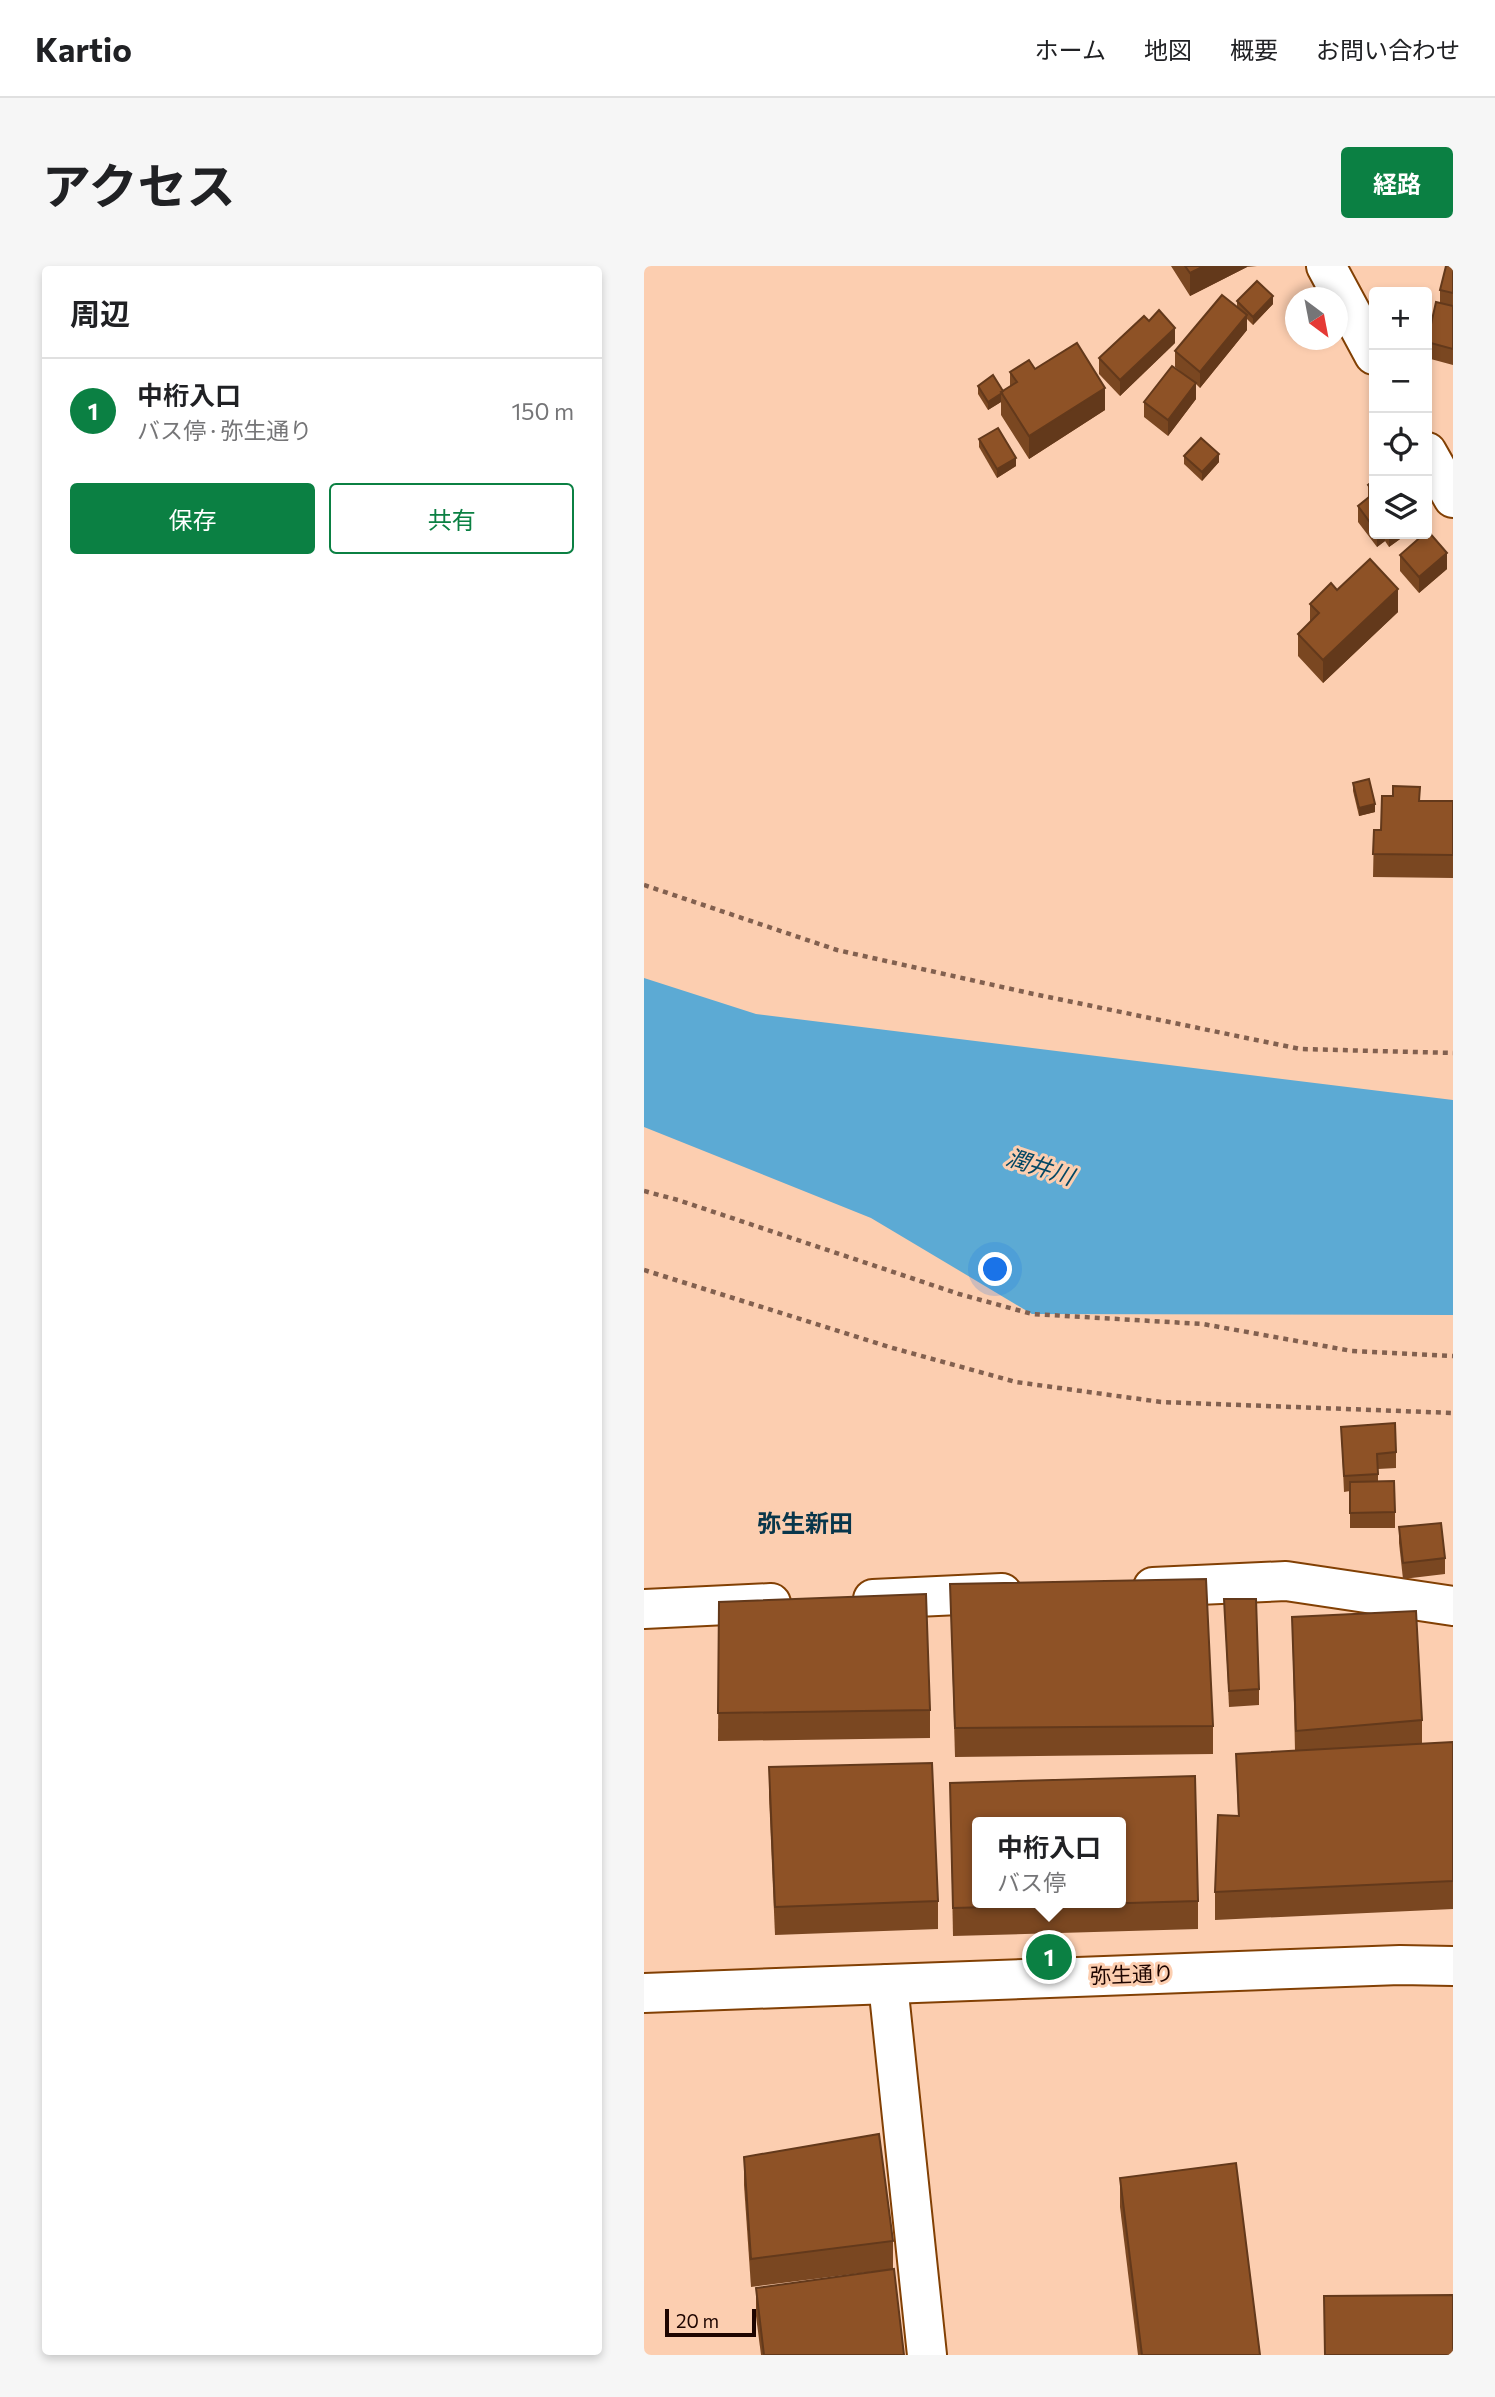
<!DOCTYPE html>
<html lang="ja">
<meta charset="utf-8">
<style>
body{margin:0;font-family:Commissioner,"Noto Sans JP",sans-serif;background:#f6f6f6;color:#202124}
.controls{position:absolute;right:21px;top:21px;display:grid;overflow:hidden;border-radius:7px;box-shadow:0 4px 10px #0003}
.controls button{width:63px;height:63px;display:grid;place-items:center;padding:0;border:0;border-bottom:2px solid #e0e0e0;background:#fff;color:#202124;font:35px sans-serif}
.compass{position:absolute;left:641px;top:21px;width:63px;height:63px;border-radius:50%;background:#fff;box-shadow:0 4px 10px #0003;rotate:148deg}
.scale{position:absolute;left:21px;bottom:18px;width:91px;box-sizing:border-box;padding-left:7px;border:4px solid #1e0500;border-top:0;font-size:19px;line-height:24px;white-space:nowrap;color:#1e0500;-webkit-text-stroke:5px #fcceb0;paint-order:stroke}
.you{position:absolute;left:352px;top:1004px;width:24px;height:24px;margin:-18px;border:5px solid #fff;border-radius:50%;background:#1a73e8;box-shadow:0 0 0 10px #1a73e833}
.badge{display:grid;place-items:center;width:46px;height:46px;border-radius:50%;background:#0b8043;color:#fff;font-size:23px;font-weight:700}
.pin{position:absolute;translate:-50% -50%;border:4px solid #fff;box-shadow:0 2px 7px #0006}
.popup{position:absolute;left:328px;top:1551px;width:154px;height:91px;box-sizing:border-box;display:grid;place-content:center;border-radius:7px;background:#fff;filter:drop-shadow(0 2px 5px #0005);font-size:23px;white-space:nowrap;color:#757577}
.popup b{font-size:26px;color:#202124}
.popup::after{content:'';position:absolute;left:50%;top:100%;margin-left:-14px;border:14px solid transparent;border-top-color:#fff}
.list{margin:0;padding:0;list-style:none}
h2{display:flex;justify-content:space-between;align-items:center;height:91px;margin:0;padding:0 28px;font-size:30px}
h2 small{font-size:23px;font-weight:400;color:#757577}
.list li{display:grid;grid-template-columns:46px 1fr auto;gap:21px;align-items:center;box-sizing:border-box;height:105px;padding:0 28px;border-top:2px solid #e0e0e0}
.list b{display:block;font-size:26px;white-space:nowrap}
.list p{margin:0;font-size:23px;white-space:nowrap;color:#757577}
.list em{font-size:23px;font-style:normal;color:#757577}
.actions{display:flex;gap:14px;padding:21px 28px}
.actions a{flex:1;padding:16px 0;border:2px solid #0b8043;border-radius:7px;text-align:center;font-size:24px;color:#0b8043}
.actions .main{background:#0b8043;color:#fff}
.icon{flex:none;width:38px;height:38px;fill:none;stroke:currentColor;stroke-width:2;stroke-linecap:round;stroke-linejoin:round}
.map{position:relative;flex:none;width:809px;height:2089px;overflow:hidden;border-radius:7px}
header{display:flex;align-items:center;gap:42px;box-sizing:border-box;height:98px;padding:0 35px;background:#fff;border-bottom:2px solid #e0e0e0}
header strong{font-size:33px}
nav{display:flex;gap:38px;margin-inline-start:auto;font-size:24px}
.intro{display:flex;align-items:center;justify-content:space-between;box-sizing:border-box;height:168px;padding:0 42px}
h1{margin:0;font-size:49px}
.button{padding:18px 32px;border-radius:7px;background:#0b8043;color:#fff;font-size:24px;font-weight:700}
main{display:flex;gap:42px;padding:0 42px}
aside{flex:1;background:#fff;border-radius:7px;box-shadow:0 4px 10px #0003}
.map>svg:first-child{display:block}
.water{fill:#5caad4}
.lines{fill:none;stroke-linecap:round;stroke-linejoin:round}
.minor-casing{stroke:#824004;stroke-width:42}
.path{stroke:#82604f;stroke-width:4.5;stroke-dasharray:5 5;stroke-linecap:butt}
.minor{stroke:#fff;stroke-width:38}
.wall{fill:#7a4721}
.shaded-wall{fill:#63391b}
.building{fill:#8e5226;stroke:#63391b;stroke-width:2;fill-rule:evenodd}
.labels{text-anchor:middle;stroke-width:6;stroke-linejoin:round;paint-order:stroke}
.street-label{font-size:21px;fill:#1e0500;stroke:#fcceb0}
.water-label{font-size:23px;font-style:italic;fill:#034764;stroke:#fcceb0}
.quarter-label{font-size:24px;font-weight:bold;fill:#08364b;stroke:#fcceb0}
</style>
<header>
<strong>Kartio</strong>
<nav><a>ホーム</a><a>地図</a><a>概要</a><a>お問い合わせ</a></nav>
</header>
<div class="intro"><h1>アクセス</h1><a class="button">経路</a></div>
<main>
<aside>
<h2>周辺<small></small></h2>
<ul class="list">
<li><span class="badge">1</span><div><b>中桁入口</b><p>バス停 · 弥生通り</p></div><em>150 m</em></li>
</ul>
<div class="actions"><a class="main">保存</a><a>共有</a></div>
</aside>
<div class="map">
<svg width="809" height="2089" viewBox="0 0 809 2089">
<rect width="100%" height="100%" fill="#fcceb0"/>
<polygon class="water" points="0,712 112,748 809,834 809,1049 388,1048 227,952 0,861"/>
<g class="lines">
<defs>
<g id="minor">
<polyline points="682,0 730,89"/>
<polyline points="783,186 809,232"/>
<polyline points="509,1321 642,1315 809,1340"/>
<polyline points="229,1333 358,1327"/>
<polyline points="0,1343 127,1337"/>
<polyline points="244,1718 283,2089"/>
<polyline points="0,1727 756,1699 809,1700"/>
</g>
</defs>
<use href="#minor" class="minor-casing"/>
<g class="path">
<polyline points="0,619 193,684 385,727 656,783 809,787"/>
<polyline points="0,925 34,934 315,1028 388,1048 559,1058 708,1085 809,1090"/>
<polyline points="0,1004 245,1081 372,1116 517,1136 809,1147"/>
</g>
<use href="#minor" class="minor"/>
</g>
<g class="wall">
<polygon points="527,0 613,0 603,1 546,30"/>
<polygon points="809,0 809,99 783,92 783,74 796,37 796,24"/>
<polygon points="593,35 629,38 609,59 603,53 603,64 556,122 552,118 552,133 524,170 500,151 500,136 544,112 531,101 531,85 593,41"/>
<polygon points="531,77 476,130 455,108 455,92"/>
<polygon points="391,103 461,144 385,193 357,149 357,136 344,144 334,128 334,120 359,125 366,121 366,106"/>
<polygon points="335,173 372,200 353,212 335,181"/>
<polygon points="540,190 575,196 558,215 540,198"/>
<polygon points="730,214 730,268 763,268 745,281 741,275 733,281 714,256 714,240 724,232 724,219"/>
<polygon points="756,289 803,303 775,327 756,305"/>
<polygon points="693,324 754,346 679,417 654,390 654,368 666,356 666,338"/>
<polygon points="709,517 731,546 715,550 709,525"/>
<polygon points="776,535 809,535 809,612 729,611 730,564 737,564"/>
<polygon points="697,1161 752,1186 752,1202 734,1203 734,1215 751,1246 751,1262 706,1262 706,1225 700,1226"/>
<polygon points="755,1261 801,1292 801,1308 759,1313 755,1277"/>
<polygon points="306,1318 569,1460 569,1488 311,1491"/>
<polygon points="580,1333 615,1423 615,1439 585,1441"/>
<polygon points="75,1336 286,1444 286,1472 74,1475"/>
<polygon points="648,1351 778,1454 778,1478 809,1476 809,1643 571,1654 571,1626 594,1550 592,1488 651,1485"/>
<polygon points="125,1501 294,1635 294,1663 131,1669 125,1529"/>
<polygon points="306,1517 554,1635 554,1663 309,1670"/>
<polygon points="100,1891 249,1975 249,2003 107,2021 100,1919"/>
<polygon points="476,1912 616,2089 494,2089 476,1941"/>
<polygon points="112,2022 260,2089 117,2089 112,2050"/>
</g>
<g class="shaded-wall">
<polygon points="560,0 603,0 603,1 546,30 546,7"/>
<polygon points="629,30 629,38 609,59 609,51"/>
<polygon points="603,49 603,64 556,122 556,106"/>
<polygon points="531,62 531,77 476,130 476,114"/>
<polygon points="552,117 552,133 524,170 524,154"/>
<polygon points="461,122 461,144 385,193 385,170"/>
<polygon points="357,128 357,136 344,144 344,136"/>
<polygon points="575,188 575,196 558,215 558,206"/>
<polygon points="372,192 372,200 353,212 353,203"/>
<polygon points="733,268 741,268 741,275 733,281"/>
<polygon points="745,268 763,268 745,281"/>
<polygon points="803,287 803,303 775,327 775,311"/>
<polygon points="754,323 754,346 679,417 679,394"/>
<polygon points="731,538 731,546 715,550 715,542"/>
</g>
<g class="building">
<polygon points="541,0 560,0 546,7"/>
<polygon points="802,0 809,0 809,27 796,24"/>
<polygon points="613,15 629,30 609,51 593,35"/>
<polygon points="578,29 603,49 556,106 531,85"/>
<polygon points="792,36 809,40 809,83 783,76"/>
<polygon points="515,44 531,62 476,114 455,92 500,50 505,55"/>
<polygon points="433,77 461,122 385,170 357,126 373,116 366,106 385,94 391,103"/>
<polygon points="528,100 552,117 524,154 500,136"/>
<polygon points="349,109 359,125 357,126 358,127 344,136 334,120"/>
<polygon points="354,162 372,192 353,203 335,173"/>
<polygon points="557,172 575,188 558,206 540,190"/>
<polygon points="730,214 730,262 714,240 730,227 724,219"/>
<polygon points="783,265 784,265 803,287 775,311 756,289 780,268 783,268"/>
<polygon points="726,293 754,323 679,394 654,368 675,347 666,338 687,317 693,324"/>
<polygon points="725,513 731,538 715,542 709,517"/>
<polygon points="749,520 776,521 775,535 809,535 809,589 729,588 730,564 737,564 738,530 749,530"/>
<polygon points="751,1157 752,1186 733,1188 734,1208 700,1210 697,1161"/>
<polygon points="750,1215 751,1246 706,1247 706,1216"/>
<polygon points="797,1257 801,1292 759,1297 755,1261"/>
<polygon points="562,1313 569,1460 311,1462 306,1318"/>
<polygon points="282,1328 286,1444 74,1447 75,1336"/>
<polygon points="580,1333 612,1333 615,1423 585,1425"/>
<polygon points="772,1345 778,1454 652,1465 648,1351"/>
<polygon points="809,1476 809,1615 571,1626 574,1549 595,1550 592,1488"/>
<polygon points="288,1497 294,1635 131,1641 125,1501"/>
<path d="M551 1510 554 1635 309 1642 306 1517ZM333 1556H477V1637H333Z"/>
<polygon points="235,1868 249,1975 107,1993 100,1891"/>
<polygon points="592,1897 616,2089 498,2089 476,1912"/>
<polygon points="250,2003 260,2089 120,2089 112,2022"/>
<polygon points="809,2029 809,2089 681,2089 680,2030"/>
</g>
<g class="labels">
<g class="street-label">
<text transform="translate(488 1709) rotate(-2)" y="7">弥生通り</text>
</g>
<g class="water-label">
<text transform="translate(396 901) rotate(18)" y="8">潤井川</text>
</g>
<g class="quarter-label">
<text x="161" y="1266">弥生新田</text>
</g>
</g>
</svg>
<div class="controls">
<button>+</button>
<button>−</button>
<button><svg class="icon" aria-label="locate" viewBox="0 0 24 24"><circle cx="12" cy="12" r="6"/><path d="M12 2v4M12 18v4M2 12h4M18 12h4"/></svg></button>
<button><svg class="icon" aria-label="layers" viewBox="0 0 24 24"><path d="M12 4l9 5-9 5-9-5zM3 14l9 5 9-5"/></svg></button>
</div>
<svg class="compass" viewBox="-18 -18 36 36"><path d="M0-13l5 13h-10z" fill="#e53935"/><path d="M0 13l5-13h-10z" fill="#757577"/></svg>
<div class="scale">20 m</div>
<div class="you"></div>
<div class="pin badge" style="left:405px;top:1691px">1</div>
<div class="popup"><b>中桁入口</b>バス停</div>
</div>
</main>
